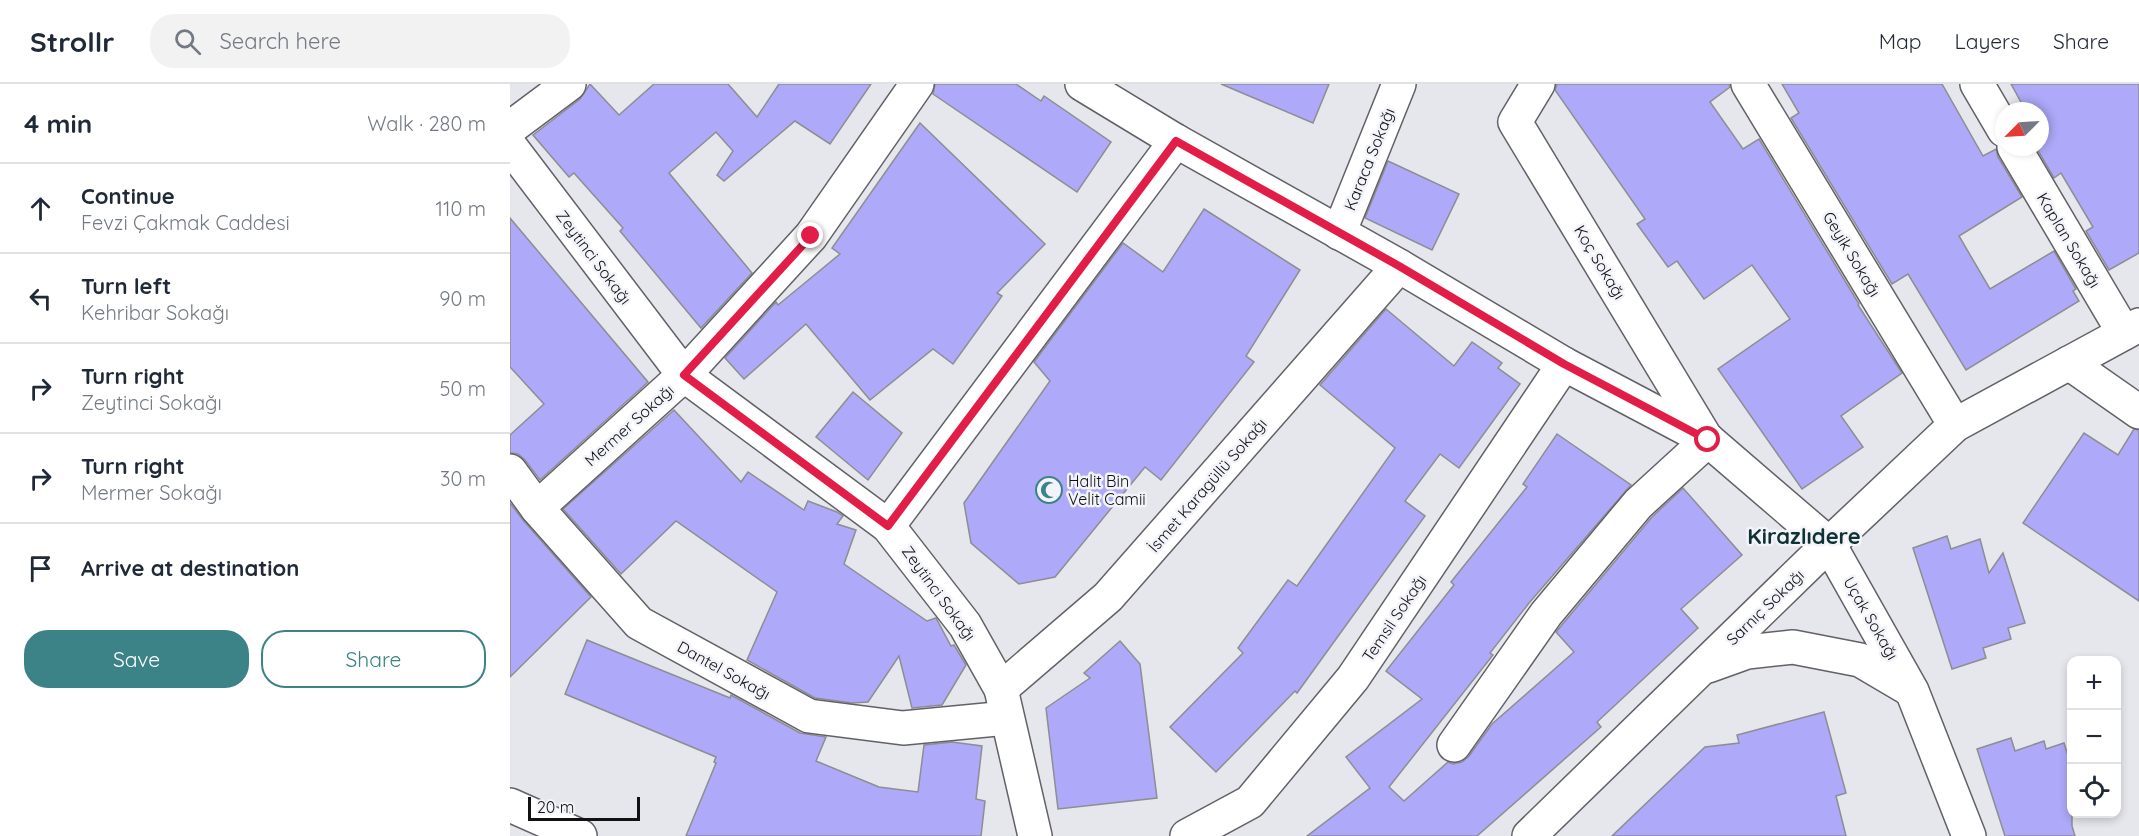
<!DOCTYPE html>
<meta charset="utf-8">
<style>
body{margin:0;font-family:Quicksand,sans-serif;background:#f2f2f3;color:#1f2937}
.controls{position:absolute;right:18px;bottom:18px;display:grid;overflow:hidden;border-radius:12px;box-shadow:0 3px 9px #0003}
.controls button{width:54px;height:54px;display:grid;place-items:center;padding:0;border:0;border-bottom:2px solid #e0e1e3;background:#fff;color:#1f2937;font:30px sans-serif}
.compass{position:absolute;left:1485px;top:18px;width:54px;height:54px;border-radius:50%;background:#fff;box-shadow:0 3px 9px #0003;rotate:246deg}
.scale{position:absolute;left:18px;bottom:15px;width:112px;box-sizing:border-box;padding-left:6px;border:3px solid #111113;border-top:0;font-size:16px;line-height:21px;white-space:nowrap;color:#111113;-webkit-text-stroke:4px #f3f3fa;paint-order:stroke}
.stop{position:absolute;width:18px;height:18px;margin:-14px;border:4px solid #e11d48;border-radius:50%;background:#fff}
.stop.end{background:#e11d48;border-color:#fff;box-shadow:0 2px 6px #0008}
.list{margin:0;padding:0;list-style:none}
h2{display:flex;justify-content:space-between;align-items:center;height:78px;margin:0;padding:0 24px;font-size:26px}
h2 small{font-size:20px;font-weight:400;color:#747a83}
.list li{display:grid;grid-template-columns:39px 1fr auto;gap:18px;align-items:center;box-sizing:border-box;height:90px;padding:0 24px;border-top:2px solid #e0e1e3}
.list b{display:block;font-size:22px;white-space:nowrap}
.list p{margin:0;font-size:20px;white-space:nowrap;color:#747a83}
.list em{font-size:20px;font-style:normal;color:#747a83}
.actions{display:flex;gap:12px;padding:18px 24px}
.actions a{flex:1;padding:14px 0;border:2px solid #3b8387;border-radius:24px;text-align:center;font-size:21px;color:#3b8387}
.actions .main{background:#3b8387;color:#fff}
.icon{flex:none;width:33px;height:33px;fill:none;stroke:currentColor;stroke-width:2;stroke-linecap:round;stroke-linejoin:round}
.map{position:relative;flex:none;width:1629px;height:752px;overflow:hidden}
header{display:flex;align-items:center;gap:36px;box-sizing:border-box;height:84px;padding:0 30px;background:#fff;border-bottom:2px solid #e0e1e3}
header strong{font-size:28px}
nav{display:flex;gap:33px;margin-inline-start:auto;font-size:21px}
.search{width:420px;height:54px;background:#f2f2f3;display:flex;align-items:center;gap:15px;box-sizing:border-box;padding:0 21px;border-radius:24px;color:#747a83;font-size:22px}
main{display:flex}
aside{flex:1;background:#fff}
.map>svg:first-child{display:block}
.building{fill:#aea9f8;stroke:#8d8d93;stroke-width:1.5}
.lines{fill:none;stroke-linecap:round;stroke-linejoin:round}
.minor-casing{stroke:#616167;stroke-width:36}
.minor{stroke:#fff;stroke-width:33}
.route{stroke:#e11d48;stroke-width:8}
.labels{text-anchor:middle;stroke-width:5;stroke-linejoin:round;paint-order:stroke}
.street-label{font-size:16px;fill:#111113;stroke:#f3f3fa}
.poi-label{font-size:16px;fill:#111113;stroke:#f3f3fa;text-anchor:start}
.district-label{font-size:22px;font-weight:bold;fill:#0f3234;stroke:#f3f3fa}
</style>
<header>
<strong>Strollr</strong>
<div class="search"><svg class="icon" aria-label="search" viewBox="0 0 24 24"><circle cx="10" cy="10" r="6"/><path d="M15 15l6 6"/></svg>Search here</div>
<nav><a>Map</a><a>Layers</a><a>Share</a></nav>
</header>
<main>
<aside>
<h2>4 min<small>Walk · 280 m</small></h2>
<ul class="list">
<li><svg class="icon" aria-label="ahead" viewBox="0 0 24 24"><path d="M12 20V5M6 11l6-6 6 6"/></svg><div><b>Continue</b><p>Fevzi Çakmak Caddesi</p></div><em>110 m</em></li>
<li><svg class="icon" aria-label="left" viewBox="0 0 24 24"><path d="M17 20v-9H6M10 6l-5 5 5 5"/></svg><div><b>Turn left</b><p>Kehribar Sokağı</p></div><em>90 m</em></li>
<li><svg class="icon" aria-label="right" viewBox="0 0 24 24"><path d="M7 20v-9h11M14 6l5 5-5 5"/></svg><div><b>Turn right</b><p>Zeytinci Sokağı</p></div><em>50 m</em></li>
<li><svg class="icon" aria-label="right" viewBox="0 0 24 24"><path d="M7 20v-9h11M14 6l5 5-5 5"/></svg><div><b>Turn right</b><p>Mermer Sokağı</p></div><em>30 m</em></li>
<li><svg class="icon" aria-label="arrive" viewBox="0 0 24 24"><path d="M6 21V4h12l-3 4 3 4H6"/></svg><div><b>Arrive at destination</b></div></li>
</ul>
<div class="actions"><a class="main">Save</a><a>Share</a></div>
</aside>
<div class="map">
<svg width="1629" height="752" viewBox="0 0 1629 752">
<rect width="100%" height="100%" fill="#e6e6ed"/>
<g class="building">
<polygon points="80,0 109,31 144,0 218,0 247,33 269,0 361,0 320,60 285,37 214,97 207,91 223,67 206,48 159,89 242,189 191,244 110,147 113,144 64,89 59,93 23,51 70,15"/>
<polygon points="425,0 506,0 531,17 534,12 601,58 567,108 423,10"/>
<polygon points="711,0 819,0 803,39"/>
<polygon points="1047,0 1219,0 1220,3 1200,18 1233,65 1249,55 1349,220 1348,221 1392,289 1331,332 1353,363 1292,405 1208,285 1280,235 1242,181 1194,215 1167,177 1158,183 1127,140 1135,135 1045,6"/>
<polygon points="1272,0 1432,0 1473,72 1486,65 1488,73 1512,113 1449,152 1480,205 1544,167 1566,205 1563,207 1569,217 1456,286 1398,190 1382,200 1281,34 1289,29"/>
<polygon points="1501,0 1629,0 1629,169 1599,186 1576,147 1583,143 1551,89 1544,94 1526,63 1530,63 1530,27 1516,27"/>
<polygon points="410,39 535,160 487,209 492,212 443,280 423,265 360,316 296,240 234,295 215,274 266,218 268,221 330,170 322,164"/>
<polygon points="878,77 949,110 922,166 855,134"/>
<polygon points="694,125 790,186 736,272 744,278 651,396 635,383 545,493 509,500 461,459 454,419 540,297 524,278 613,159 653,188"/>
<polygon points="0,134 138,298 30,396 15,376 8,370 0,369 0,351 34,320 0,283"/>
<polygon points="876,225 944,282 962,258 992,279 988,284 1010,300 949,384 930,370 895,417 915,432 787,609 785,607 706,688 660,643 733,569 728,564 778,496 787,502 885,364 810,301"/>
<polygon points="343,308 392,349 358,396 306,353"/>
<polygon points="164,326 231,398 238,388 294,426 298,417 327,428 333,432 327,440 346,446 334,480 417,537 426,534 441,562 444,561 456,581 432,621 402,624 389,572 358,618 342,619 305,614 237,576 267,508 166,437 111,490 53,425"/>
<polygon points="1624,345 1629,346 1629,517 1513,439 1574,349 1608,371"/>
<polygon points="1047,350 1121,401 1019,519 980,569 983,571 879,703 894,717 938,678 943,680 952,678 959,672 982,640 1064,568 1046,548 1142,433 1173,404 1232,471 1171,525 1188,544 1087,638 1091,643 967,752 797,752 860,704 836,673 912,615 876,587 944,501 941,498 1017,403 1013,400"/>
<polygon points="0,419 13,436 81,513 0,593"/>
<polygon points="1437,452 1441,465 1470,455 1479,489 1493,469 1515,539 1498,544 1501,555 1473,564 1476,574 1442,585 1403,464"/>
<polygon points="77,556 220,614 221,611 290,649 316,653 306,677 369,703 408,708 414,661 442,658 472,662 466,715 475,717 471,752 176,752 206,679 204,678 206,673 55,610"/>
<polygon points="610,557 630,580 647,714 548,725 536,624 580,594 574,589"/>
<polygon points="1314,628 1336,709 1326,712 1336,752 1102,752 1195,663 1229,659 1227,651"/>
<polygon points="1501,654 1505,667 1534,657 1536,665 1554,659 1562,684 1562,742 1565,752 1495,752 1467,665"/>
</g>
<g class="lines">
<defs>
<g id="minor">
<polyline points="572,0 666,57 889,182 1054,280 1198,356 1319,460 1402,607 1459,752"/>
<polyline points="1028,0 1005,38 1197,356"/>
<polyline points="1238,0 1445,341"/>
<polyline points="1467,0 1494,46"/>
<polyline points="0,44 59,0"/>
<polyline points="0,62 174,291 378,442 455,541 491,605 525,752"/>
<polyline points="1504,63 1614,249"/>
<polyline points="829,149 889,0"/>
<polyline points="1559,279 1629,328"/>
<polyline points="0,387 27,424 129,539 299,632 393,644 497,634"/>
<polyline points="27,424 174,291 301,152 407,0"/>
<polyline points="378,442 666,57"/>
<polyline points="1198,582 1237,568 1283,563 1350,576 1401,606"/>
<polyline points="491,605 598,513 889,182"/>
<polyline points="944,661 1036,530 1128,420 1198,356"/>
<polyline points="0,721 70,752"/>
<polyline points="677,752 740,718 843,594 1054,280"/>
<polyline points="1019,752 1319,460 1445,341 1629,241"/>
</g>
</defs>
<use href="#minor" class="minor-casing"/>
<use href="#minor" class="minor"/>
</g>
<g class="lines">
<polyline class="route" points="301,152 174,291 378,442 666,57 889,182 1054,280 1198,356"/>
</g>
<defs>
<symbol id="mosque-ring" viewBox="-11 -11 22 22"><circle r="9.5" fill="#f3f3fa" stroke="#3b8387" stroke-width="1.5"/><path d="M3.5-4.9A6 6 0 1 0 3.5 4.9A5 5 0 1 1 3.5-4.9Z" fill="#3b8387"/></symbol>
</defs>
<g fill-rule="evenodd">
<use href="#mosque-ring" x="524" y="391" width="30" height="30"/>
</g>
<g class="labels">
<g class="street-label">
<text transform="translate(859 75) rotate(-68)" y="6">Karaca Sokağı</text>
<text transform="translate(1559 156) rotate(59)" y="6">Kaplan Sokağı</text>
<text transform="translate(1342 170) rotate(59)" y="6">Geyik Sokağı</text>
<text transform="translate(84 173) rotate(53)" y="6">Zeytinci Sokağı</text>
<text transform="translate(1090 178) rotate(59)" y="6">Koç Sokağı</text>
<text transform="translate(119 341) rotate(-42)" y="6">Mermer Sokağı</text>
<text transform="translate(697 401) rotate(-49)" y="6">İsmet Karagüllü Sokağı</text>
<text transform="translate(429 509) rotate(54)" y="6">Zeytinci Sokağı</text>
<text transform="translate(1255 523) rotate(-44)" y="6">Sarnıç Sokağı</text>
<text transform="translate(884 534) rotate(-56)" y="6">Temsil Sokağı</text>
<text transform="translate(1361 534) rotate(60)" y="6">Uçak Sokağı</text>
<text transform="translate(214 586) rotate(29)" y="6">Dantel Sokağı</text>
</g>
<g class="poi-label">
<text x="558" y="403">Halit Bin<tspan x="558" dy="18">Velit Camii</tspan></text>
</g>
<g class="district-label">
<text x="1294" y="460">Kirazlıdere</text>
</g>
</g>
</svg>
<div class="controls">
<button>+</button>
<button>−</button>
<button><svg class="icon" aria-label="locate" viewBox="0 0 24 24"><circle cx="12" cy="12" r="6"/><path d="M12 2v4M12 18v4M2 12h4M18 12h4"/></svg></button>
</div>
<svg class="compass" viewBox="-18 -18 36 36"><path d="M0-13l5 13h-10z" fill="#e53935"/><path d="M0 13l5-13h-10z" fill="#747a83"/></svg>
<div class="scale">20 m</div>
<div class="stop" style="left:1198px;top:356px"></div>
<div class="stop end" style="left:301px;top:152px"></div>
</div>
</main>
